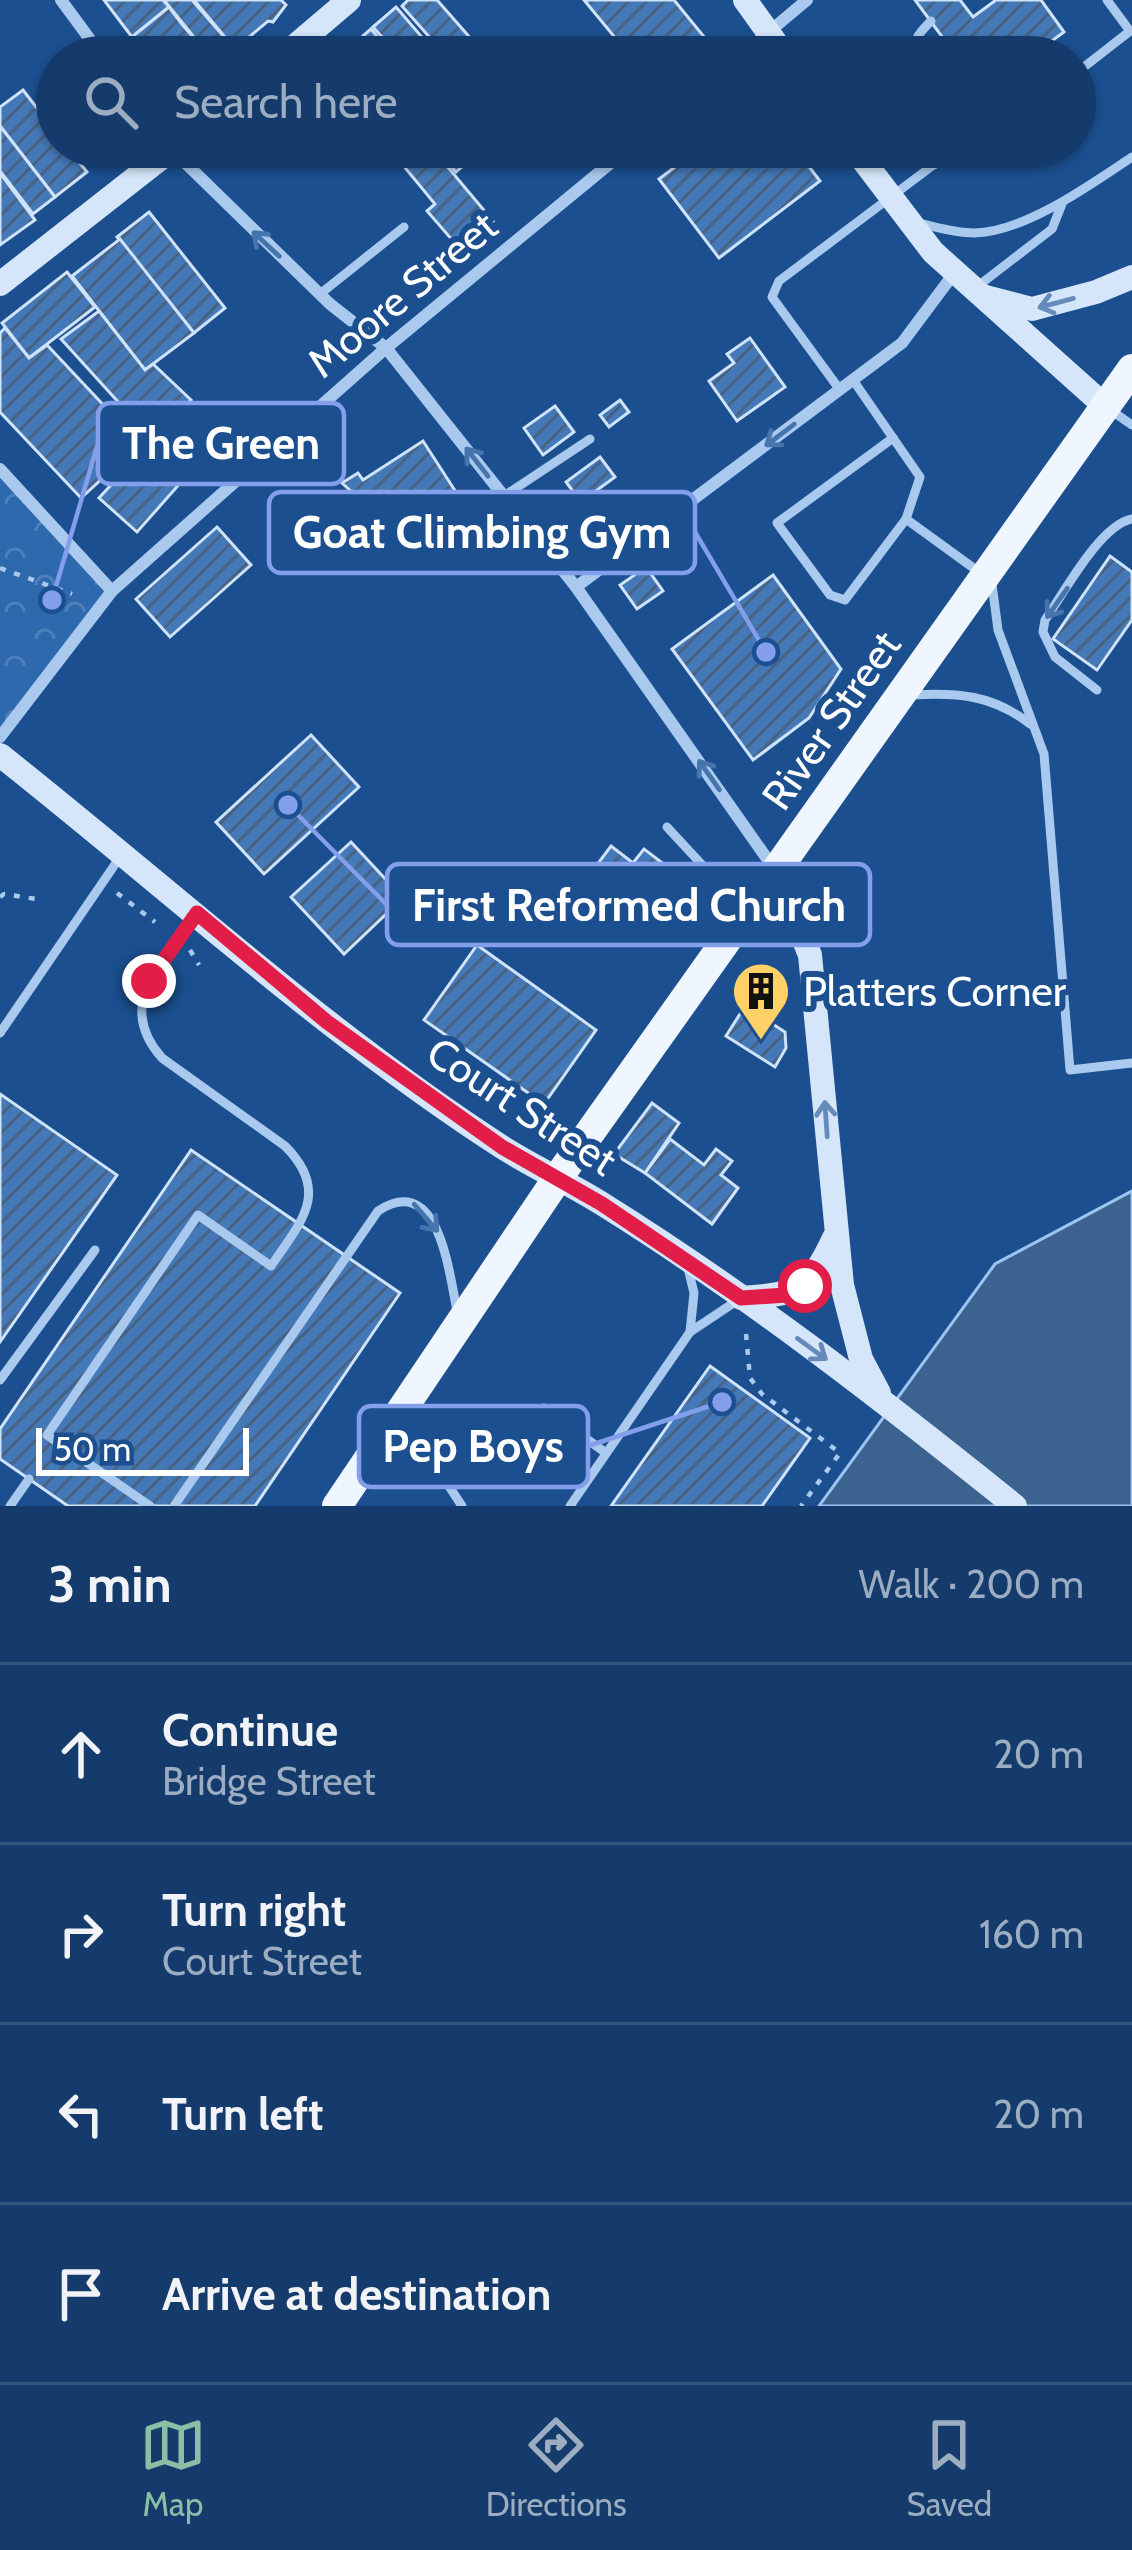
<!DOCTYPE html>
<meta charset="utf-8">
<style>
body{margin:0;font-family:Cabin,sans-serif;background:#214673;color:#f1f3f6}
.scale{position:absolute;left:36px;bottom:30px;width:213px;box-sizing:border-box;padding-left:12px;border:6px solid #fff;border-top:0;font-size:33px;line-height:42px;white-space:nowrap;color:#fff;-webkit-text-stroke:9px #1b4f8f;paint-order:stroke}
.stop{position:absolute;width:36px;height:36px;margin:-27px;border:9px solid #e11d48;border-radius:50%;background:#fff}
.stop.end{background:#e11d48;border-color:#fff;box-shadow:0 3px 12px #0008}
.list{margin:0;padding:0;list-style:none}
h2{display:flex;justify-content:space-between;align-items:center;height:156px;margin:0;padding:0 48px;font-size:51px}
h2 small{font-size:39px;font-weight:400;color:#9dadc1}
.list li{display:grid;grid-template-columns:78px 1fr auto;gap:36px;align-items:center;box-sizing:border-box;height:180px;padding:0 48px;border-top:3px solid #33557e}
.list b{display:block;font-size:45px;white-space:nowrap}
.list p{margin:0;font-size:39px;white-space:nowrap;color:#9dadc1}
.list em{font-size:39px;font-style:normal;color:#9dadc1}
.icon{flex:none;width:66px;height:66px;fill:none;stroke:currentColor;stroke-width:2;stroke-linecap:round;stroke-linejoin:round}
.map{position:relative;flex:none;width:1132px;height:1506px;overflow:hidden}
.search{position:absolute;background:#143b6b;box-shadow:0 3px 9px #0004;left:36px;right:36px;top:36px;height:132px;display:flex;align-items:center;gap:30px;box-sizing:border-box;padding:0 42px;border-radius:66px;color:#9dadc1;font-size:45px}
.sheet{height:876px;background:#143b6b}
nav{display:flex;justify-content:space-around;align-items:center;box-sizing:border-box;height:168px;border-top:3px solid #33557e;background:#143b6b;font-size:33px;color:#9dadc1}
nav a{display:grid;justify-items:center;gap:6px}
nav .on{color:#8abfa5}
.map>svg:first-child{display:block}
.park{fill:url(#park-crowns)}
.water{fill:#3c6290;stroke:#9cc4f0;stroke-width:3}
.building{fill:url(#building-hatch);stroke:#cfe3fa;stroke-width:3}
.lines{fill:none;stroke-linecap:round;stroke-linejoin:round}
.path{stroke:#a9c9ee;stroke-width:4.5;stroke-dasharray:6 9;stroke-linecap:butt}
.lane{stroke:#a9c9ee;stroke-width:9}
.street{stroke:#a9c9ee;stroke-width:12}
.secondary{stroke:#d6e6fa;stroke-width:24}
.primary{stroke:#f0f6ff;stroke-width:30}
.oneway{stroke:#4674ac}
.oneway2{stroke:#668bba}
.route{stroke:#e11d48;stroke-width:15}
.labels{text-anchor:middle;stroke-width:12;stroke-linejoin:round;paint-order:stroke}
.street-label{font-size:42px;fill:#fff;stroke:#1b4f8f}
.poi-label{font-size:42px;fill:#fff;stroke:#1b4f8f;text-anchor:start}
.leader{fill:none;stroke:#839eea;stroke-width:4.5}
.callout-dot{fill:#839eea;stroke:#1b4f8f;stroke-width:4.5}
.callout{fill:#1b4f8f;stroke:#839eea;stroke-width:4.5}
.callout-label{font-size:45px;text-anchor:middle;font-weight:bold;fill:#fff}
</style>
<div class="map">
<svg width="1132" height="1506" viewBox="0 0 1132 1506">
<defs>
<pattern id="park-crowns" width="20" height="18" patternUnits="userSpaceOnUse" patternTransform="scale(3)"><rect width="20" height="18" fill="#2e69ad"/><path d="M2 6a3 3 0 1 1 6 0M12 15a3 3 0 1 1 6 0" fill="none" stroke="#4d80b9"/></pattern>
<pattern id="building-hatch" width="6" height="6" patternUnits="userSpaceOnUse" patternTransform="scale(3)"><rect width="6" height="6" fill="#4478b7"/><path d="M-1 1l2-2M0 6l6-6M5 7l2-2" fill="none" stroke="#486282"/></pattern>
</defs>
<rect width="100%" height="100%" fill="#1b4f8f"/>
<polygon class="park" points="0,469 112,591 0,737"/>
<polygon class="water" points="1132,1191 1132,1506 819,1506 995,1264"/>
<g class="building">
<polygon points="104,0 163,0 169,7 132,37"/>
<polygon points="164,0 192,0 238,53 233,57 210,57"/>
<polygon points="194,0 281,0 286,5 273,22 268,21 235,49"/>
<polygon points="408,0 437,0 487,57 447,57 402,6"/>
<polygon points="584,0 674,0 705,38 681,57 631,57"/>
<polygon points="915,0 960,0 973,17 996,0 1041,0 1064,32 1030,57 957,57"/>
<polygon points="169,7 181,23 210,57 146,57 132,37"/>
<polygon points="396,7 439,57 400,57 373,27"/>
<polygon points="371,29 394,57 357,57 349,48"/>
<polygon points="23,90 57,134 57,147 67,147 87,172 55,197 0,126 0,107"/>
<polygon points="0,126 55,197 33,214 0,171"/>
<polygon points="388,147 431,147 493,221 460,249 427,211 435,204"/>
<polygon points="434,147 471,147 477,154 456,172"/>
<polygon points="701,147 794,147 820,181 719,258 659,179"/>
<polygon points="0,173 35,220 0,245"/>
<polygon points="149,212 225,308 194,333 117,237"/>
<polygon points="120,239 194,333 145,370 72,276"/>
<polygon points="67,272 95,307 29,358 2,323"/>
<polygon points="99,311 145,370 153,364 191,400 151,438 61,339"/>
<polygon points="5,328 29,358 47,345 140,444 81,498 0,412 0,333"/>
<polygon points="750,338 785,387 737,421 709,381 734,363 727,354"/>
<polygon points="620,400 629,412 609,427 600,415"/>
<polygon points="555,406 574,432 543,455 524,428"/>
<polygon points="423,441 463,503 418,552 342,483 358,473 363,480"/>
<polygon points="146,447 183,480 137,532 99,498"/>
<polygon points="600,457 615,477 581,502 566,482"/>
<polygon points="217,527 251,565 170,637 136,599"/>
<polygon points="1110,556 1132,572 1132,620 1097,670 1053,639"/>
<polygon points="646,567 663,591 637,609 620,585"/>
<polygon points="773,575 841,669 809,718 753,760 672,649"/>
<polygon points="311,735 359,787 264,874 216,822"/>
<polygon points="351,842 403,898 344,954 291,897"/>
<polygon points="611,846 633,863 644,849 698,890 656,944 581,886"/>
<polygon points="477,945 596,1030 544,1104 424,1020"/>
<polygon points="745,1006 785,1032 786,1048 775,1067 726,1036"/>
<polygon points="0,1094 117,1175 0,1342"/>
<polygon points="652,1103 679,1123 645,1173 614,1154"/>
<polygon points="670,1139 704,1165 716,1149 732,1161 721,1175 738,1188 712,1224 645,1173"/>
<polygon points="191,1150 400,1293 255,1506 68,1506 0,1459 0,1429"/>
<polygon points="710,1366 810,1438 762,1506 611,1506"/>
</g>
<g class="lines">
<g class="path">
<polyline points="0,568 72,594"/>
<polyline points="117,893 155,922"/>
<polyline points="0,897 4,894 42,900"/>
<polyline points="190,950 199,965"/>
<polyline points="746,1334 750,1378 762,1394 840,1453 801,1506"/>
</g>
<g class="lane">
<path d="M916 57C911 41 920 32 931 21"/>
<polyline points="1075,74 1130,31 1107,0"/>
<path d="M918 223C936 227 955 233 974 233 1025 232 1090 185 1132 157"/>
<polyline points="978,286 1052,229 1062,204"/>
<polyline points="320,294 404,227"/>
<polyline points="853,380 920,477 906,519 979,572"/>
<polyline points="840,390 772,297 779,281 932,166 966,147"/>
<polyline points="1112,411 1132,425"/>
<polyline points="893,438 777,523 830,595 845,600 906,519"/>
<polyline points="504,496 590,439"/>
<polyline points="992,584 998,630 1044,754 1070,1070 1132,1063"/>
<path d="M1097 690 1055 657 1043 632 1045 620C1064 593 1100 525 1132 519"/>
<path d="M911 695C957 692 993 695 1030 724"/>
<polyline points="667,827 743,909"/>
<polyline points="0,1033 120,857"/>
<polyline points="688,1268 694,1293 690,1332 741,1298"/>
<polyline points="0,1380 95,1250"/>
<polyline points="544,1408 606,1453"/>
<polyline points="409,1412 420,1442 462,1506"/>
<polyline points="10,1506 29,1479"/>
<path d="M150 1506 47 1435 198 1215 271 1266C301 1222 331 1192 285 1146L162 1058C114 1004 162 963 195 916"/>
<path d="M174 1506 378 1211C441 1170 449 1277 458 1315"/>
<polyline points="570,1506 690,1332"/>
</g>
<g class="street">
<polyline points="61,0 103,57"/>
<polyline points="739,57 807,0"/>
<polyline points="170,148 330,304 386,348 576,587 775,870"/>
<polyline points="0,469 112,591"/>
<polyline points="576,587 902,343 955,272"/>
<polyline points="0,737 112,591 386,348 630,147"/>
</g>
<g class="secondary">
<polyline points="745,0 786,57"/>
<polyline points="282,57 349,0"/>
<polyline points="853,147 933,252 1106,407"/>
<polyline points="0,284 175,147"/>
<polyline points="986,297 1032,309 1096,292 1132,277"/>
<path d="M0 755C166 886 324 1032 502 1147 535 1168 571 1184 604 1205 748 1295 883 1400 1015 1506"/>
<polyline points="776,871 810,955 842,1285 861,1359 879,1393"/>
<path d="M741 1298C798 1294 809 1291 834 1238"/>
</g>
<polyline class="primary" points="337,1506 557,1179 1132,369"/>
</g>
<defs><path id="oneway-shaft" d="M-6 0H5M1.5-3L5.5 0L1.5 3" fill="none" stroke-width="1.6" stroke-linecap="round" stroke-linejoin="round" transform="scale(3)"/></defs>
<g class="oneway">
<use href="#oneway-shaft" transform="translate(266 244) rotate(-137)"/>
<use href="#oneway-shaft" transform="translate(780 435) rotate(143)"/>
<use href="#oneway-shaft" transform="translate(477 462) rotate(-128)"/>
<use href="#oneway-shaft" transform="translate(1057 603) rotate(125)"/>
<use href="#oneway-shaft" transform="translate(709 775) rotate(-125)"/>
<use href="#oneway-shaft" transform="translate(426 1218) rotate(49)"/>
</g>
<g class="oneway2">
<use href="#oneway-shaft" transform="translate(1056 303) rotate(165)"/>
<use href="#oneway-shaft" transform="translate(826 1119) rotate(-94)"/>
<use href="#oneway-shaft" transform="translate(812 1349) rotate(36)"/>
</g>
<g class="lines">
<polyline class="route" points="149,981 197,913 327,1022 502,1147 602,1204 741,1298 787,1295 805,1286"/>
</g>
<defs>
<symbol id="building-pin" viewBox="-11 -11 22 30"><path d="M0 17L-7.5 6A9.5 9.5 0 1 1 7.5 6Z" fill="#ffd166" stroke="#1b4f8f"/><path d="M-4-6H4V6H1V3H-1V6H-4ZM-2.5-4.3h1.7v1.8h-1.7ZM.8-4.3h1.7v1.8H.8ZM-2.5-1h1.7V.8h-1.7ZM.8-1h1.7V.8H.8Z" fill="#111"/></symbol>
</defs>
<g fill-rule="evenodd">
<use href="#building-pin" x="728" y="958" width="66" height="90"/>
</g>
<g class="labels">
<g class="street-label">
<text transform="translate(402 294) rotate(-40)" y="15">Moore Street</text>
<text transform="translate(831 720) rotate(-55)" y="15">River Street</text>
<text transform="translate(522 1106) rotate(33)" y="15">Court Street</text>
</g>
<g class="poi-label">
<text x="803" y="1006">Platters Corner</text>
</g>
</g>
<path class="leader" d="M52 600L98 443M766 652L695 532M288 805L387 905M722 1402L588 1446"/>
<g class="callout-dot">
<circle cx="52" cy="600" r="12"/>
<circle cx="766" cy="652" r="12"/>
<circle cx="288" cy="805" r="12"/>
<circle cx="722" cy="1402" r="12"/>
</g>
<g class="callout">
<rect x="98" y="403" width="246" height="81" rx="12"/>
<rect x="269" y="492" width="426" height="81" rx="12"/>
<rect x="387" y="864" width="483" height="81" rx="12"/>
<rect x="359" y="1406" width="229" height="81" rx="12"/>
</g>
<g class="callout-label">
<text x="221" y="459">The Green</text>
<text x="482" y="548">Goat Climbing Gym</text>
<text x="629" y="921">First Reformed Church</text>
<text x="473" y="1462">Pep Boys</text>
</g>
</svg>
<div class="scale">50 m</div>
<div class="stop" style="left:805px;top:1286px"></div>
<div class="stop end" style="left:149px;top:981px"></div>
<div class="search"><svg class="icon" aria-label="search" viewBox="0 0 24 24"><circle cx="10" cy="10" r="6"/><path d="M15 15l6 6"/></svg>Search here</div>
</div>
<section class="sheet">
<h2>3 min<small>Walk · 200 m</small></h2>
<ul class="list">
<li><svg class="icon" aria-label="ahead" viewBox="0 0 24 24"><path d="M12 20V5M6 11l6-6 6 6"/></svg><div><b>Continue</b><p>Bridge Street</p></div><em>20 m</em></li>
<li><svg class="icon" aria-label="right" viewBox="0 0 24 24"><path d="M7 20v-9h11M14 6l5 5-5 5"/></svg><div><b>Turn right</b><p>Court Street</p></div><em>160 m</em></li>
<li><svg class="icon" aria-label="left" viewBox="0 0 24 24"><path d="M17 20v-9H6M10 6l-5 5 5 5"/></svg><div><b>Turn left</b></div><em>20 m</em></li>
<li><svg class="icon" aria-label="arrive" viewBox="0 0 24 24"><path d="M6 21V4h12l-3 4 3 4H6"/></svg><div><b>Arrive at destination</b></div></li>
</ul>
</section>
<nav>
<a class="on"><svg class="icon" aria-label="map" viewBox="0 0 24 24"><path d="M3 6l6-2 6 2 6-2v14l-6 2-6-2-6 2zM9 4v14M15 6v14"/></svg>Map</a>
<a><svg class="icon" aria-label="directions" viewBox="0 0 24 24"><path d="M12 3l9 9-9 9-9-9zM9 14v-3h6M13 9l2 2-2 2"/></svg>Directions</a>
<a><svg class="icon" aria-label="saved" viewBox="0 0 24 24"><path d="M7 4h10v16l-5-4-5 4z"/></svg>Saved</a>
</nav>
